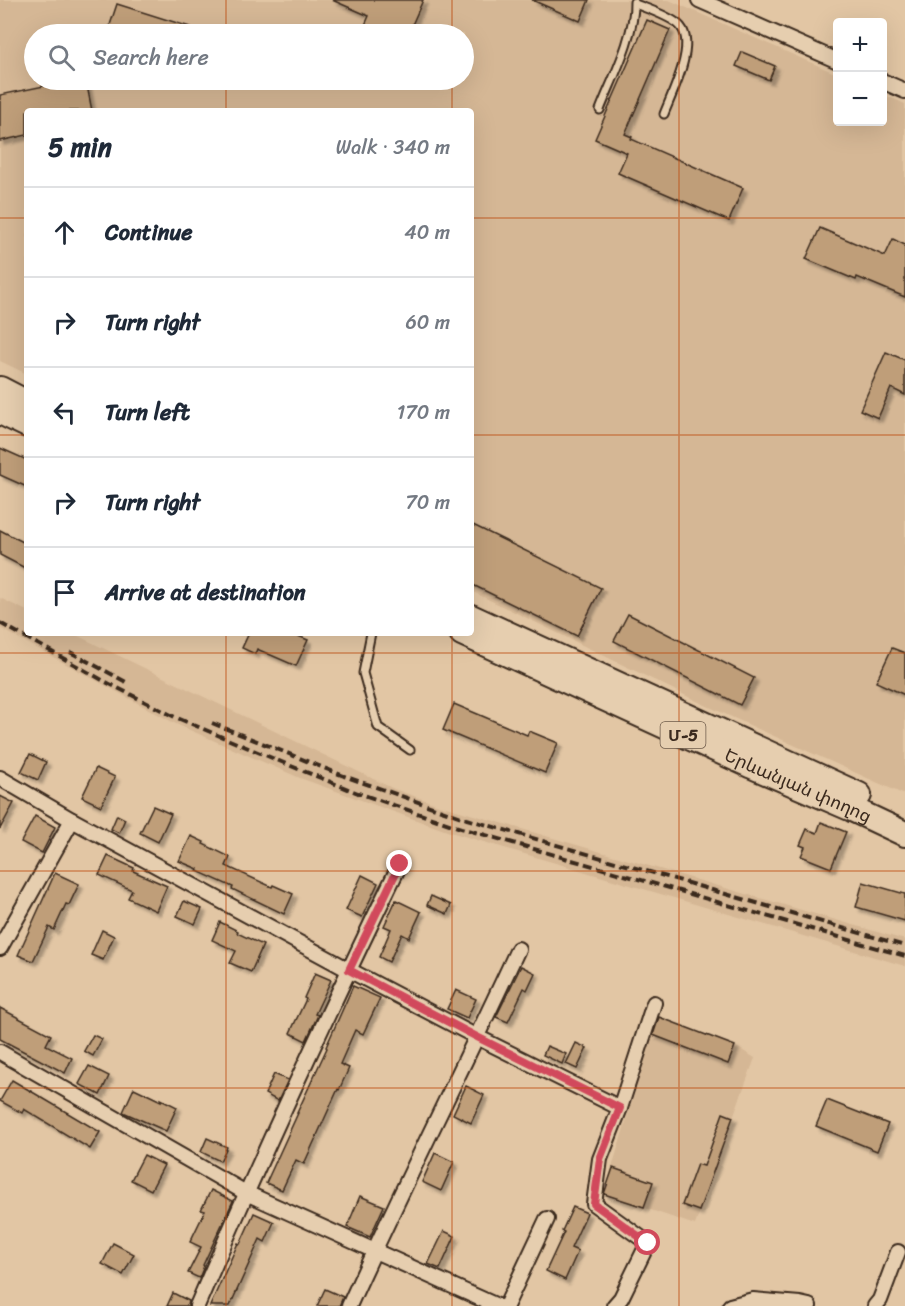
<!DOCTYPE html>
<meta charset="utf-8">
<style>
body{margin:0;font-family:Sriracha,"Noto Sans Armenian",sans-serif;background:#f2f2f3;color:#1f2937}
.controls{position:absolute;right:18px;top:18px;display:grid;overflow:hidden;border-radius:6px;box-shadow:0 6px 24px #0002}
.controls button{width:54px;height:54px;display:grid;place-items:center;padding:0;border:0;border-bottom:2px solid #e0e1e3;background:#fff;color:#1f2937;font:30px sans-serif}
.stop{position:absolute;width:18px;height:18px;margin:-14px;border:4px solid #d1495b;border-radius:50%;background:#fff}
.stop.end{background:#d1495b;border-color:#fff;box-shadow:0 2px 6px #0008}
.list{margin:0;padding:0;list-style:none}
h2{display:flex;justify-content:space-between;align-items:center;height:78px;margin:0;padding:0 24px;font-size:26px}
h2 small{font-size:20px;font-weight:400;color:#747a83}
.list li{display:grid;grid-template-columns:39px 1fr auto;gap:18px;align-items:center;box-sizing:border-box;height:90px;padding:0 24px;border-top:2px solid #e0e1e3}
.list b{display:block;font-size:22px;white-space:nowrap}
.list em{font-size:20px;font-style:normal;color:#747a83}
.icon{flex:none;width:33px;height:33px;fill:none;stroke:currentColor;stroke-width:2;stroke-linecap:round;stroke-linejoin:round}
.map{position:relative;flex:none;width:905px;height:1306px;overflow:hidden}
.search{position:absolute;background:#fff;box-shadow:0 6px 24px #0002;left:24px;top:24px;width:450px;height:66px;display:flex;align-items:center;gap:15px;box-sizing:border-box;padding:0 21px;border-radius:33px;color:#747a83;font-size:22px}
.panel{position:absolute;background:#fff;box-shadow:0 6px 24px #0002;left:24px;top:108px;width:450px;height:528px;border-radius:6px}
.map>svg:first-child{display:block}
.built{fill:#d5b795;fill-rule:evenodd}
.building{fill:#bf9e79;stroke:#3b2a1e;stroke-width:1.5;filter:url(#shadow)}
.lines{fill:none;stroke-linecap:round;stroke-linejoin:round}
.lane-casing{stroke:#3b2a1e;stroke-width:11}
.street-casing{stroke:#3b2a1e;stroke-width:18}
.highway-casing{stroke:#3b2a1e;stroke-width:28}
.lane{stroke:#e6ceaf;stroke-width:7}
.street{stroke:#e6ceaf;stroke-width:14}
.highway{stroke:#e6ceaf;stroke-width:24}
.rail{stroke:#3b2a1e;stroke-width:4;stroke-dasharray:9 4.5;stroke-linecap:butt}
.route{stroke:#d1495b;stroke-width:8}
.grid{fill:none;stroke:#bd4d10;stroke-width:1.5;stroke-opacity:0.55}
.labels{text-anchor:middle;stroke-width:4.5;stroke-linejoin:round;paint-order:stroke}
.shield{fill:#e6ceaf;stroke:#6e5b4a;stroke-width:1.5}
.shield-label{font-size:16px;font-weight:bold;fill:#3b2a1e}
.street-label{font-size:18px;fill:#3b2a1e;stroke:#e6ceaf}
</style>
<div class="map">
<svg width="905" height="1306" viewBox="0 0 905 1306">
<defs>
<filter id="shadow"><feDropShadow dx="4" dy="4" stdDeviation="1.5" flood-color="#0004"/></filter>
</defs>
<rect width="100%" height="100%" fill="#e2c6a4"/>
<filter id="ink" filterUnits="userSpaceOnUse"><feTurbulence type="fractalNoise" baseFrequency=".0167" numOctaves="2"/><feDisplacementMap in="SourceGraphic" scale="12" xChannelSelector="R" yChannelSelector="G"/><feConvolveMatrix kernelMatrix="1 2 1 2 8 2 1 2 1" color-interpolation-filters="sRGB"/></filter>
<g filter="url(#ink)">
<g class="built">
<path d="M0 0H669L837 74 838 122H882L883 94 905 104V795L703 704 471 591V111H27V374L0 361ZM34 34H464V80H34Z"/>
<polygon points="0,598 27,611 27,633 72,633 394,789 439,805 905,940 905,966 447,831 300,778 176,724 0,628"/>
<polygon points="659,1017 735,1046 755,1058 733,1117 695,1225 604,1194 652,1035"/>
</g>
<g class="building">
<polygon points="332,0 423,0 408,34 361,34 369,16"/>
<polygon points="532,0 589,0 580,21"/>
<polygon points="117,4 206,32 206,34 107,34"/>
<polygon points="647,20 670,30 625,134 632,137 631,139 743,188 729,221 618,173 627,153 595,139"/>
<polygon points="742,52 775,66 769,80 736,66"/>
<polygon points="73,80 86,80 92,111 27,111 27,135 0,141 0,95"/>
<polygon points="820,228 885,256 893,239 905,245 905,297 857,277 856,280 806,259"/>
<polygon points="886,352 905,360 905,395 891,388 878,418 860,410"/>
<polygon points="0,448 27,460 27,487 0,475"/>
<polygon points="471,524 601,588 577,636 471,584"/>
<polygon points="0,530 27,544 27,569 0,555"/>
<polygon points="628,614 754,678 740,705 614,641"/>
<polygon points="249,633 291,633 308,640 296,666 257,649 255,654 242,648"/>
<polygon points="892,648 905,653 905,695 876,682"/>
<polygon points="454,704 527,735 529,731 558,743 545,773 443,730"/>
<polygon points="30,754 46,762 38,780 21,772"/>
<polygon points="96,768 115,777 101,806 82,797"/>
<polygon points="0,796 14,803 0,829"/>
<polygon points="153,806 171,814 158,842 140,833"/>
<polygon points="117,815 125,819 119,833 111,829"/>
<polygon points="35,816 55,827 42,853 21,842"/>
<polygon points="821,822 846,832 831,868 801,856 805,847 800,845 807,829 817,833"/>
<polygon points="191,836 204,842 203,844 230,857 226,866 272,887 273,885 293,894 284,914 232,889 233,887 197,871 198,869 179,861"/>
<polygon points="108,856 134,868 133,871 167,886 156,911 128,898 132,890 99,875"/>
<polygon points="55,873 79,884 69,905 66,904 54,930 49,927 33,961 18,955"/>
<polygon points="362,875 378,883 362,917 346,910"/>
<polygon points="863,882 905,894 905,921 856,907"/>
<polygon points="431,896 451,905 447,914 427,905"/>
<polygon points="396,900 421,912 409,938 402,934 389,962 379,957 391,929 384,926"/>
<polygon points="184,901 202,909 195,924 177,916"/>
<polygon points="220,922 238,931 237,933 263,945 251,972 230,963 236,951 212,940"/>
<polygon points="102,930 114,936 103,960 91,955"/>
<polygon points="521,966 535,973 527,990 524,988 508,1022 496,1017"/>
<polygon points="315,973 331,980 315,1014 318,1015 306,1041 290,1033 306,999 304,998"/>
<polygon points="353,986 380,998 363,1034 355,1030 340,1064 349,1068 339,1090 338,1089 304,1164 296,1160 282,1190 266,1183 298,1113 297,1113 327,1048 326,1047"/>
<polygon points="456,990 476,999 467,1018 447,1009"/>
<polygon points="0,1008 51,1035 46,1045 72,1058 65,1073 0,1039"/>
<polygon points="659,1017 735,1046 728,1064 653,1035"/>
<polygon points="93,1035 102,1039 93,1056 84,1051"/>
<polygon points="576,1043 587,1048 577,1069 566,1064"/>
<polygon points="547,1046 566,1054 562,1064 543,1055"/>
<polygon points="89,1066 109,1076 100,1095 79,1084"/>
<polygon points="274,1074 288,1080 278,1101 265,1094"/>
<polygon points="12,1080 100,1132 90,1149 24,1109 22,1113 0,1101"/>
<polygon points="466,1086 484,1095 471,1123 453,1114"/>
<polygon points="134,1088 161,1101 161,1099 177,1107 166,1131 123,1112"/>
<polygon points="827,1100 888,1124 877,1151 816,1126"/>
<polygon points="723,1113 733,1117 699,1211 682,1205 697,1164 704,1166"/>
<polygon points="207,1138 227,1147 220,1161 201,1152"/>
<polygon points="435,1153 454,1162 441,1191 422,1182"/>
<polygon points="144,1155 164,1165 151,1190 131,1180"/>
<polygon points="613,1168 653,1182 644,1207 604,1194"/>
<polygon points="211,1190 233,1201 203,1265 204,1266 199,1278 188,1273 201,1247 190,1242 205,1211 201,1210"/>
<polygon points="360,1196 384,1206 370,1237 347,1227"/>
<polygon points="573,1207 587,1213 571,1248 578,1251 565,1280 546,1271 564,1232 562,1231"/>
<polygon points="254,1213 274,1222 265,1242 260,1239 230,1306 210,1306 238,1243 240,1244"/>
<polygon points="444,1231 455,1236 440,1269 428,1264"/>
<polygon points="113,1243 134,1254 123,1275 102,1264"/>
<polygon points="325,1289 343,1297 339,1306 317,1306"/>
<polygon points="173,1293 189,1301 188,1306 167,1306"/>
</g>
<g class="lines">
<defs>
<g id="lane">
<path d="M635 4C648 9 667 15 678 24 699 41 672 93 664 114"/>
<path d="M600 110C612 79 635 36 634 2"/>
<polyline points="371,633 363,673 378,727 410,750"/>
</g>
<g id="street">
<polyline points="699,0 838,61"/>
<polyline points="882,81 905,91"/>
<polyline points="0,778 72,820 349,970 477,1037 620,1108"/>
<polyline points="0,948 72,820"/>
<polyline points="0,1052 246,1193 497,1306"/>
<path d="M197 1306C261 1157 329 1010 400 864"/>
<path d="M349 1306C403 1186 463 1068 518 949"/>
<polyline points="506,1306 547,1219"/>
<polyline points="614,1306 621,1298 648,1243 594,1204 600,1159 620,1108 654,1003"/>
<polyline points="730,1306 753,1300 800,1304 809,1306"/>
<polyline points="875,1306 880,1300 898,1252"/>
</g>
<g id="highway">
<polyline points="0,389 27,403"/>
<polyline points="0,412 27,425"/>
<polyline points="471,617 859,795"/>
<path id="s1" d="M462 633 752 766 852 809 905 834"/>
</g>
</defs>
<use href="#lane" class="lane-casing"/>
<use href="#street" class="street-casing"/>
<use href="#highway" class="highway-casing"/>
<use href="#lane" class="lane"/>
<use href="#street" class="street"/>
<use href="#highway" class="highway"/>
<g class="rail">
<polyline points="0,623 104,681 175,717 291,766 358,793 461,828 905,956"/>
<polyline points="70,652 128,683"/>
<polyline points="212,723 344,776 467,819 905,946"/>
</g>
</g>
</g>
<g class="lines" filter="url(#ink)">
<polyline class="route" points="400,864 349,970 477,1037 620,1108 600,1159 594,1204 648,1243"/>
</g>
<path class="grid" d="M226 0V34M452 0V34M679 0V1306M226 80V111M452 80V111M0 218H27M471 218H905M0 435H27M471 435H905M226 633V1306M452 633V1306M0 653H905M0 871H905M0 1088H905"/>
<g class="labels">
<rect class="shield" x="660.5" y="722" width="45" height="26" rx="4.5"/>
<g class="shield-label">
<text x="683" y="741">Մ-5</text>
</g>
<g class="street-label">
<text dy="6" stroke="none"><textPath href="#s1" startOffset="369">Երևանյան փողոց</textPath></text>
</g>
</g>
</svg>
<div class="controls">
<button>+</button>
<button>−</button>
</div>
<div class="stop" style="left:648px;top:1243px"></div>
<div class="stop end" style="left:400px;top:864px"></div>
<div class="search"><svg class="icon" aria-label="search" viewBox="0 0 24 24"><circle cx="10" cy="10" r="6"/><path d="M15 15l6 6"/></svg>Search here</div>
<section class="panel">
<h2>5 min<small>Walk · 340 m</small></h2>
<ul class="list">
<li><svg class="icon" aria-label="ahead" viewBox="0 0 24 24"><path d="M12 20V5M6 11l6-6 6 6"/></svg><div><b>Continue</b></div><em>40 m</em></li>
<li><svg class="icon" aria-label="right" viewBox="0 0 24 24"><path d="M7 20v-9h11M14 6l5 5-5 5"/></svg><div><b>Turn right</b></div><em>60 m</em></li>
<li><svg class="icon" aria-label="left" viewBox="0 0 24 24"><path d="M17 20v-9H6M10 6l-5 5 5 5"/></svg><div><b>Turn left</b></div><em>170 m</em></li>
<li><svg class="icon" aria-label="right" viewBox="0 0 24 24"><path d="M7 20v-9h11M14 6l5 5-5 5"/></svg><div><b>Turn right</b></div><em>70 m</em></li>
<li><svg class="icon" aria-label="arrive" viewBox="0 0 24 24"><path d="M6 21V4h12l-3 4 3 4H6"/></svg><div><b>Arrive at destination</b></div></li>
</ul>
</section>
</div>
